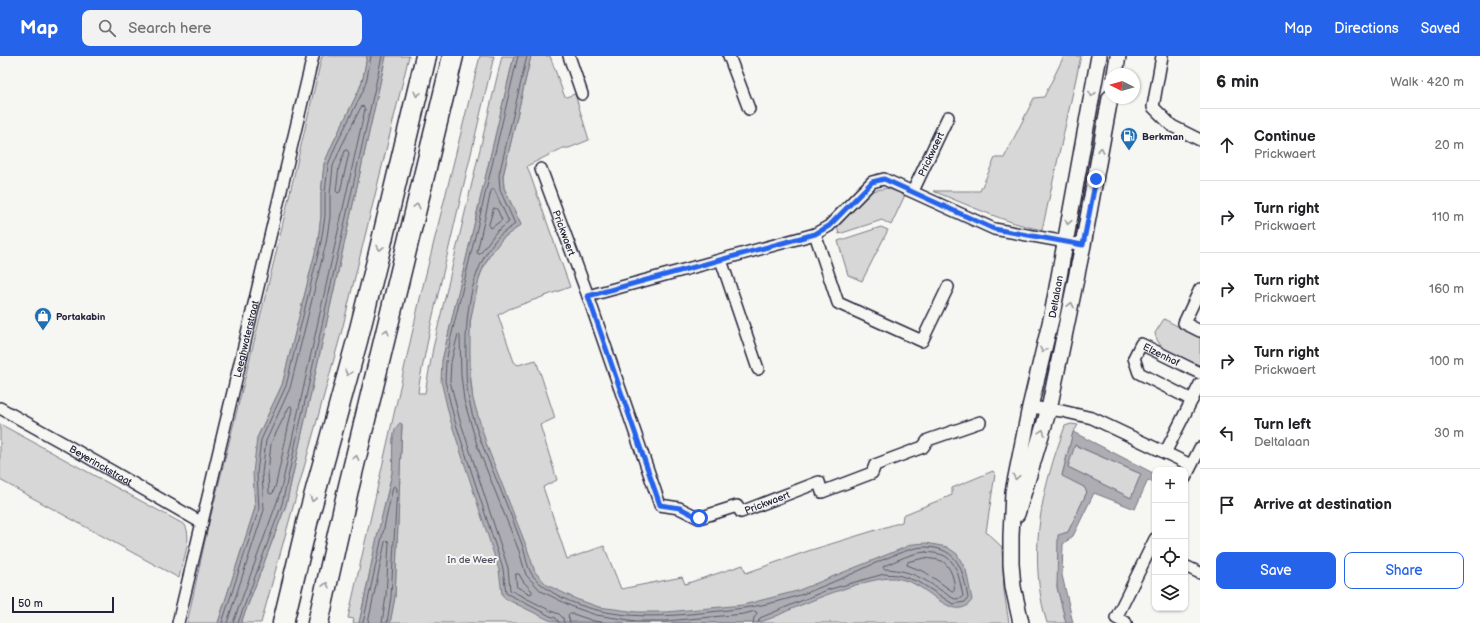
<!DOCTYPE html>
<meta charset="utf-8">
<style>
body{margin:0;font-family:"Balsamiq Sans",sans-serif;background:#f2f2f2;color:#202124}
.controls{position:absolute;right:12px;bottom:12px;display:grid;overflow:hidden;border-radius:8px;box-shadow:0 1px 3px #0004}
.controls button{width:36px;height:36px;display:grid;place-items:center;padding:0;border:0;border-bottom:1px solid #e0e0e0;background:#fff;color:#202124;font:20px sans-serif}
.compass{position:absolute;left:1104px;top:12px;width:36px;height:36px;border-radius:50%;background:#fff;box-shadow:0 1px 3px #0004;rotate:275deg}
.scale{position:absolute;left:12px;bottom:10px;width:102px;box-sizing:border-box;padding-left:4px;border:2px solid #22223b;border-top:0;font-size:11px;line-height:14px;white-space:nowrap;color:#22223b;-webkit-text-stroke:3px #f6f6f2;paint-order:stroke}
.stop{position:absolute;width:12px;height:12px;margin:-9px;border:3px solid #2563eb;border-radius:50%;background:#fff}
.stop.end{background:#2563eb;border-color:#fff;box-shadow:0 1px 4px #0008}
.list{margin:0;padding:0;list-style:none}
h2{display:flex;justify-content:space-between;align-items:center;height:52px;margin:0;padding:0 16px;font-size:17px}
h2 small{font-size:13px;font-weight:400;color:#757577}
.list li{display:grid;grid-template-columns:26px 1fr auto;gap:12px;align-items:center;box-sizing:border-box;height:72px;padding:0 16px;border-top:1px solid #e0e0e0}
.list b{display:block;font-size:15px;white-space:nowrap}
.list p{margin:0;font-size:13px;white-space:nowrap;color:#757577}
.list em{font-size:13px;font-style:normal;color:#757577}
.actions{display:flex;gap:8px;padding:12px 16px}
.actions a{flex:1;padding:9px 0;border:1px solid #2563eb;border-radius:8px;text-align:center;font-size:14px;color:#2563eb}
.actions .main{background:#2563eb;color:#fff}
.icon{flex:none;width:22px;height:22px;fill:none;stroke:currentColor;stroke-width:2;stroke-linecap:round;stroke-linejoin:round}
.map{position:relative;flex:none;width:1200px;height:567px;overflow:hidden}
header{display:flex;align-items:center;gap:24px;box-sizing:border-box;height:56px;padding:0 20px;background:#2563eb;color:#fff}
header strong{font-size:19px}
nav{display:flex;gap:22px;margin-inline-start:auto;font-size:14px}
.search{width:280px;height:36px;background:#f2f2f2;display:flex;align-items:center;gap:10px;box-sizing:border-box;padding:0 14px;border-radius:8px;color:#757577;font-size:15px}
main{display:flex}
aside{flex:1;background:#fff}
.map>svg:first-child{display:block}
.green{fill:#d7d7d7;stroke:#7c7c89}
.water{fill:#adadb3;stroke:#757583;fill-rule:evenodd}
.lines{fill:none;stroke-linecap:round;stroke-linejoin:round}
.shore{stroke:#5a5a6b;stroke-width:1}
.street-casing{stroke:#22223b;stroke-width:14}
.secondary-casing{stroke:#22223b;stroke-width:18}
.highway-casing{stroke:#22223b;stroke-width:23}
.street{stroke:#f6f6f2;stroke-width:11}
.secondary{stroke:#f6f6f2;stroke-width:15}
.highway{stroke:#f6f6f2;stroke-width:20}
.oneway{stroke:#9797a0}
.route{stroke:#2563eb;stroke-width:5}
.labels{text-anchor:middle;stroke-width:4;stroke-linejoin:round;paint-order:stroke}
.poi-label{font-size:10px;font-weight:bold;fill:#22223b;stroke:#f6f6f2;text-anchor:start}
.street-label{font-size:10px;fill:#22223b;stroke:#f6f6f2}
.park-label{font-size:10px;fill:#4f4f62;stroke:#f6f6f2}
</style>
<header>
<strong>Map</strong>
<div class="search"><svg class="icon" aria-label="search" viewBox="0 0 24 24"><circle cx="10" cy="10" r="6"/><path d="M15 15l6 6"/></svg>Search here</div>
<nav><a>Map</a><a>Directions</a><a>Saved</a></nav>
</header>
<main>
<div class="map">
<svg width="1200" height="567" viewBox="0 0 1200 567">
<rect width="100%" height="100%" fill="#f6f6f2"/>
<filter id="ink" filterUnits="userSpaceOnUse"><feTurbulence type="fractalNoise" baseFrequency=".025" numOctaves="2"/><feDisplacementMap in="SourceGraphic" scale="8" xChannelSelector="R" yChannelSelector="G"/><feConvolveMatrix kernelMatrix="1 2 1 2 8 2 1 2 1" color-interpolation-filters="sRGB"/></filter>
<g filter="url(#ink)">
<g class="green">
<polygon points="322,0 367,0 363,22 359,34 333,87 324,108 321,138 321,160 318,185 282,329 257,382 255,452 218,567 187,567 208,471 274,205"/>
<polygon points="386,0 409,0 342,274 261,567 241,567 286,449"/>
<path d="M480 0H494L431 268 419 328 418 337H425L433 292 502 0H514L442 305 472 336C467 287 466 223 501 184 506 178 515 174 521 169L504 132 503 120 531 0H550L564 39 566 41 575 38 589 84 569 92H563L527 110 570 231 509 253 498 259 514 306 518 309 536 304 555 362 540 369 557 424 543 431 567 503 604 490 621 533 682 521 685 528 743 509 746 517 808 495 902 466 903 459 952 439V432L993 415 995 418 986 476 1002 491 1004 535 1009 567H390L395 541 402 369 393 382 394 401 392 417 374 496 359 567H353L354 563 348 562 421 238Z"/>
<path d="M1064 0H1081L1042 174C1005 167 969 149 933 135H980L995 102H1004L1034 42 1044 41Z"/>
<polygon points="887,132 905,139 891,169 882,164 839,178 836,168 871,135"/>
<polygon points="881,171 888,174 862,225 848,219 838,185"/>
<path d="M1164 263 1200 282V312C1184 304 1158 297 1155 277Z"/>
<path d="M0 368 185 469C193 483 182 506 179 522L0 424Z"/>
<path d="M1071 368 1078 369 1073 377 1062 419 1084 431 1087 436 1068 476 1062 478 1057 531 1066 567H1047C1032 518 1036 465 1050 416 1054 400 1060 385 1065 370Z"/>
<polygon points="1074,389 1141,418 1131,442 1068,411"/>
</g>
<g class="water">
<polygon points="367,0 386,0 286,449 241,567 218,567 255,452 253,417 257,382 282,329 318,185 321,160 321,138 324,108 333,87 359,34 363,22"/>
<path d="M514 0H531L503 120 504 132 521 169 502 183 488 202 480 219 470 266V319L473 343 487 390 527 492 535 516 547 529 576 543 599 551 637 556H666L743 549 797 535 896 495 913 488 926 487 947 491 957 498 966 514 972 544C958 566 933 538 918 530 912 526 902 523 895 522 867 521 813 544 787 555 777 560 766 565 755 567L560 566 549 564 504 542 502 538 499 514 450 363 441 325 442 305Z"/>
<path d="M400 367 402 368 395 541 390 567H359C365 543 369 519 374 495 379 469 387 443 392 417 394 403 389 375 400 367Z"/>
<path d="M1073 376 1155 418V428L1148 424 1135 453 1094 437 1073 480 1063 488 1062 519 1073 567H1066L1057 531 1058 479 1068 476 1087 436 1084 431 1062 420ZM1075 389 1141 418 1131 442 1068 411Z"/>
</g>
<g class="lines">
<g class="shore">
<polyline points="518,0 451,281 446,306 445,325 454,362 503,513 506,537 550,560 556,562 559,567"/>
<path d="M527 0 499 119 500 134 515 168C510 172 503 176 498 181 469 214 465 263 466 305 466 317 466 331 469 344 476 381 494 415 507 450 513 464 518 478 523 491 526 501 527 512 533 520 548 538 575 549 597 554 634 563 673 560 710 556 740 553 771 549 800 539 815 534 830 527 845 521 864 513 907 490 926 491 959 492 963 515 968 542L965 546 953 548 919 526 898 519 884 518 827 534 760 562 758 567"/>
<polygon points="347,94 349,97 340,136 338,137 336,135 339,111 345,95"/>
<polygon points="494,133 509,166 496,176 480,198 478,198 477,196 491,135"/>
<polygon points="494,152 497,153 502,164 491,172 489,169"/>
<polygon points="291,350 292,353 276,428 273,437 271,438 269,437 268,417 271,387 289,351"/>
<path d="M926 496C932 497 939 497 945 500 958 507 960 527 963 540L962 542 955 543 951 541C928 526 914 514 885 513L883 512 884 510C898 504 911 497 926 496Z"/>
<path d="M925 502C930 503 937 503 942 505 950 509 956 526 954 535H952L925 516 907 509 908 506Z"/>
<polygon points="516,518 519,518 523,525 532,535 532,537 530,538 517,531"/>
<polyline points="222,567 259,453 257,417 261,384 286,330 321,186 325,160 325,138 328,109 336,89 363,35 367,22 371,0"/>
<polyline points="227,567 264,454 262,417 266,385 290,332 326,187 330,161 330,138 333,110 341,91 361,51 363,50 365,53 282,429 277,446 233,567"/>
<polyline points="238,567 282,448 286,430 382,0"/>
<polyline points="363,567 393,431 395,430 397,432 391,541 387,567"/>
<polyline points="368,567 385,486 387,484 389,486 386,540 382,567"/>
<polyline points="564,567 563,562 559,558 551,555 510,534 508,512 459,361 450,325 451,306 458,278 460,280 461,319 464,344 478,392 519,495 526,519 541,535 573,551 596,559 636,565 666,565 744,558 755,555 757,557 754,562 753,567"/>
<polyline points="570,567 568,559 570,557 594,565 607,567"/>
</g>
<defs>
<g id="street">
<polyline points="569,0 582,38"/>
<polyline points="729,0 749,53"/>
<polyline points="1162,0 1153,51 1172,70 1200,84"/>
<path id="s1" d="M541 113 588 240 660 449 679 452 699 462 737 450 741 456 819 426 822 436 872 417 875 409 923 391 928 384 980 366"/>
<path id="s2" d="M913 135 948 61"/>
<polyline points="815,178 838,247 922,285 948,231"/>
<polyline points="721,204 758,313"/>
<polyline points="1200,233 1184,267 1200,275"/>
<polyline points="588,240 815,178 829,170 872,126 884,123 994,173 1083,189"/>
<path id="s3" d="M1192 344 1139 317 1134 302 1141 288 1200 317"/>
<polyline points="1030,351 1062,355 1092,362 1191,409"/>
<path id="s4" d="M0 352 63 387 202 467"/>
<polyline points="1165,397 1200,328"/>
<polyline points="1185,422 1200,392"/>
<polyline points="1185,510 1200,517"/>
<path id="s5" d="M178 567 313 0"/>
<polyline points="1126,567 1116,562 1155,483"/>
</g>
<g id="secondary">
<polyline points="1115,18 1118,0"/>
<polyline points="1017,458 1049,353 1083,189 1110,42"/>
<path id="s6" d="M1021 567 1013 531 1011 508V480L1013 436 1030 351 1052 259 1099 0"/>
</g>
<g id="highway">
<polyline points="283,567 309,459 357,285 378,201 426,0"/>
<polyline points="318,567 347,438 453,0"/>
</g>
</defs>
<use href="#street" class="street-casing"/>
<use href="#secondary" class="secondary-casing"/>
<use href="#highway" class="highway-casing"/>
<use href="#street" class="street"/>
<use href="#secondary" class="secondary"/>
<use href="#highway" class="highway"/>
</g>
<defs><path id="oneway-chevron" d="M-2-3.5L2.5 0L-2 3.5" fill="none" stroke-width="1.6" stroke-linecap="round" stroke-linejoin="round"/></defs>
<g class="oneway">
<use href="#oneway-chevron" transform="translate(417 38) rotate(103)"/>
<use href="#oneway-chevron" transform="translate(1092 38) rotate(100)"/>
<use href="#oneway-chevron" transform="translate(1101 94) rotate(-80)"/>
<use href="#oneway-chevron" transform="translate(417 150) rotate(-76)"/>
<use href="#oneway-chevron" transform="translate(1068 166) rotate(101)"/>
<use href="#oneway-chevron" transform="translate(380 192) rotate(103)"/>
<use href="#oneway-chevron" transform="translate(1071 249) rotate(-78)"/>
<use href="#oneway-chevron" transform="translate(386 276) rotate(-76)"/>
<use href="#oneway-chevron" transform="translate(1043 294) rotate(103)"/>
<use href="#oneway-chevron" transform="translate(348 317) rotate(106)"/>
<use href="#oneway-chevron" transform="translate(1042 376) rotate(-73)"/>
<use href="#oneway-chevron" transform="translate(356 402) rotate(-76)"/>
<use href="#oneway-chevron" transform="translate(1016 421) rotate(101)"/>
<use href="#oneway-chevron" transform="translate(313 443) rotate(105)"/>
<use href="#oneway-chevron" transform="translate(326 529) rotate(-77)"/>
</g>
</g>
<g class="lines" filter="url(#ink)">
<polyline class="route" points="699,462 680,452 660,449 588,240 815,178 829,170 872,126 884,123 994,173 1083,189 1096,123"/>
</g>
<defs>
<symbol id="fuel-pin" viewBox="-11 -11 22 30"><path d="M0 17L-7.5 6A9.5 9.5 0 1 1 7.5 6Z" fill="#1f6fb2" stroke="#f6f6f2"/><path d="M-5.5-6h7V0h2V4h1.3V-2.5L3-4.5l.8-.8L6-3V5H2.5V1h-1V6h-7ZM-4.2-4.7v3.2H.2V-4.7Z" fill="#fff"/></symbol>
<symbol id="shop-pin" viewBox="-11 -11 22 30"><path d="M0 17L-7.5 6A9.5 9.5 0 1 1 7.5 6Z" fill="#1f6fb2" stroke="#f6f6f2"/><path d="M-5-2.5h2.3a2.7 3.5 0 0 1 5.4 0H5L5.5 6h-11ZM-1.5-2.5h3a1.5 2.3 0 0 0-3 0Z" fill="#fff"/></symbol>
</defs>
<g fill-rule="evenodd">
<use href="#fuel-pin" x="1119" y="70" width="20" height="27"/>
<use href="#shop-pin" x="33" y="250" width="20" height="27"/>
</g>
<g class="labels">
<g class="poi-label">
<text x="1142" y="84">Berkman</text>
<text x="56" y="264">Portakabin</text>
</g>
<g class="street-label">
<text dy="4" stroke="none"><textPath href="#s2" startOffset="41">Prickwaert</textPath></text>
<text dy="4" stroke="none"><textPath href="#s1" startOffset="68">Prickwaert</textPath></text>
<text dy="4" stroke="none"><textPath href="#s6" startOffset="332">Deltalaan</textPath></text>
<text dy="4" stroke="none"><textPath href="#s5" startOffset="292">Leeghwaterstraat</textPath></text>
<text dy="4" stroke="none"><textPath href="#s3" startOffset="114">Elzenhof</textPath></text>
<text dy="4" stroke="none"><textPath href="#s4" startOffset="116">Beyerinckstraat</textPath></text>
<text dy="4" stroke="none"><textPath href="#s1" startOffset="473">Prickwaert</textPath></text>
</g>
<g class="park-label">
<text x="472" y="507">In de Weer</text>
</g>
</g>
</svg>
<div class="controls">
<button>+</button>
<button>−</button>
<button><svg class="icon" aria-label="locate" viewBox="0 0 24 24"><circle cx="12" cy="12" r="6"/><path d="M12 2v4M12 18v4M2 12h4M18 12h4"/></svg></button>
<button><svg class="icon" aria-label="layers" viewBox="0 0 24 24"><path d="M12 4l9 5-9 5-9-5zM3 14l9 5 9-5"/></svg></button>
</div>
<svg class="compass" viewBox="-18 -18 36 36"><path d="M0-13l5 13h-10z" fill="#e53935"/><path d="M0 13l5-13h-10z" fill="#757577"/></svg>
<div class="scale">50 m</div>
<div class="stop" style="left:699px;top:462px"></div>
<div class="stop end" style="left:1096px;top:123px"></div>
</div>
<aside>
<h2>6 min<small>Walk · 420 m</small></h2>
<ul class="list">
<li><svg class="icon" aria-label="ahead" viewBox="0 0 24 24"><path d="M12 20V5M6 11l6-6 6 6"/></svg><div><b>Continue</b><p>Prickwaert</p></div><em>20 m</em></li>
<li><svg class="icon" aria-label="right" viewBox="0 0 24 24"><path d="M7 20v-9h11M14 6l5 5-5 5"/></svg><div><b>Turn right</b><p>Prickwaert</p></div><em>110 m</em></li>
<li><svg class="icon" aria-label="right" viewBox="0 0 24 24"><path d="M7 20v-9h11M14 6l5 5-5 5"/></svg><div><b>Turn right</b><p>Prickwaert</p></div><em>160 m</em></li>
<li><svg class="icon" aria-label="right" viewBox="0 0 24 24"><path d="M7 20v-9h11M14 6l5 5-5 5"/></svg><div><b>Turn right</b><p>Prickwaert</p></div><em>100 m</em></li>
<li><svg class="icon" aria-label="left" viewBox="0 0 24 24"><path d="M17 20v-9H6M10 6l-5 5 5 5"/></svg><div><b>Turn left</b><p>Deltalaan</p></div><em>30 m</em></li>
<li><svg class="icon" aria-label="arrive" viewBox="0 0 24 24"><path d="M6 21V4h12l-3 4 3 4H6"/></svg><div><b>Arrive at destination</b></div></li>
</ul>
<div class="actions"><a class="main">Save</a><a>Share</a></div>
</aside>
</main>
